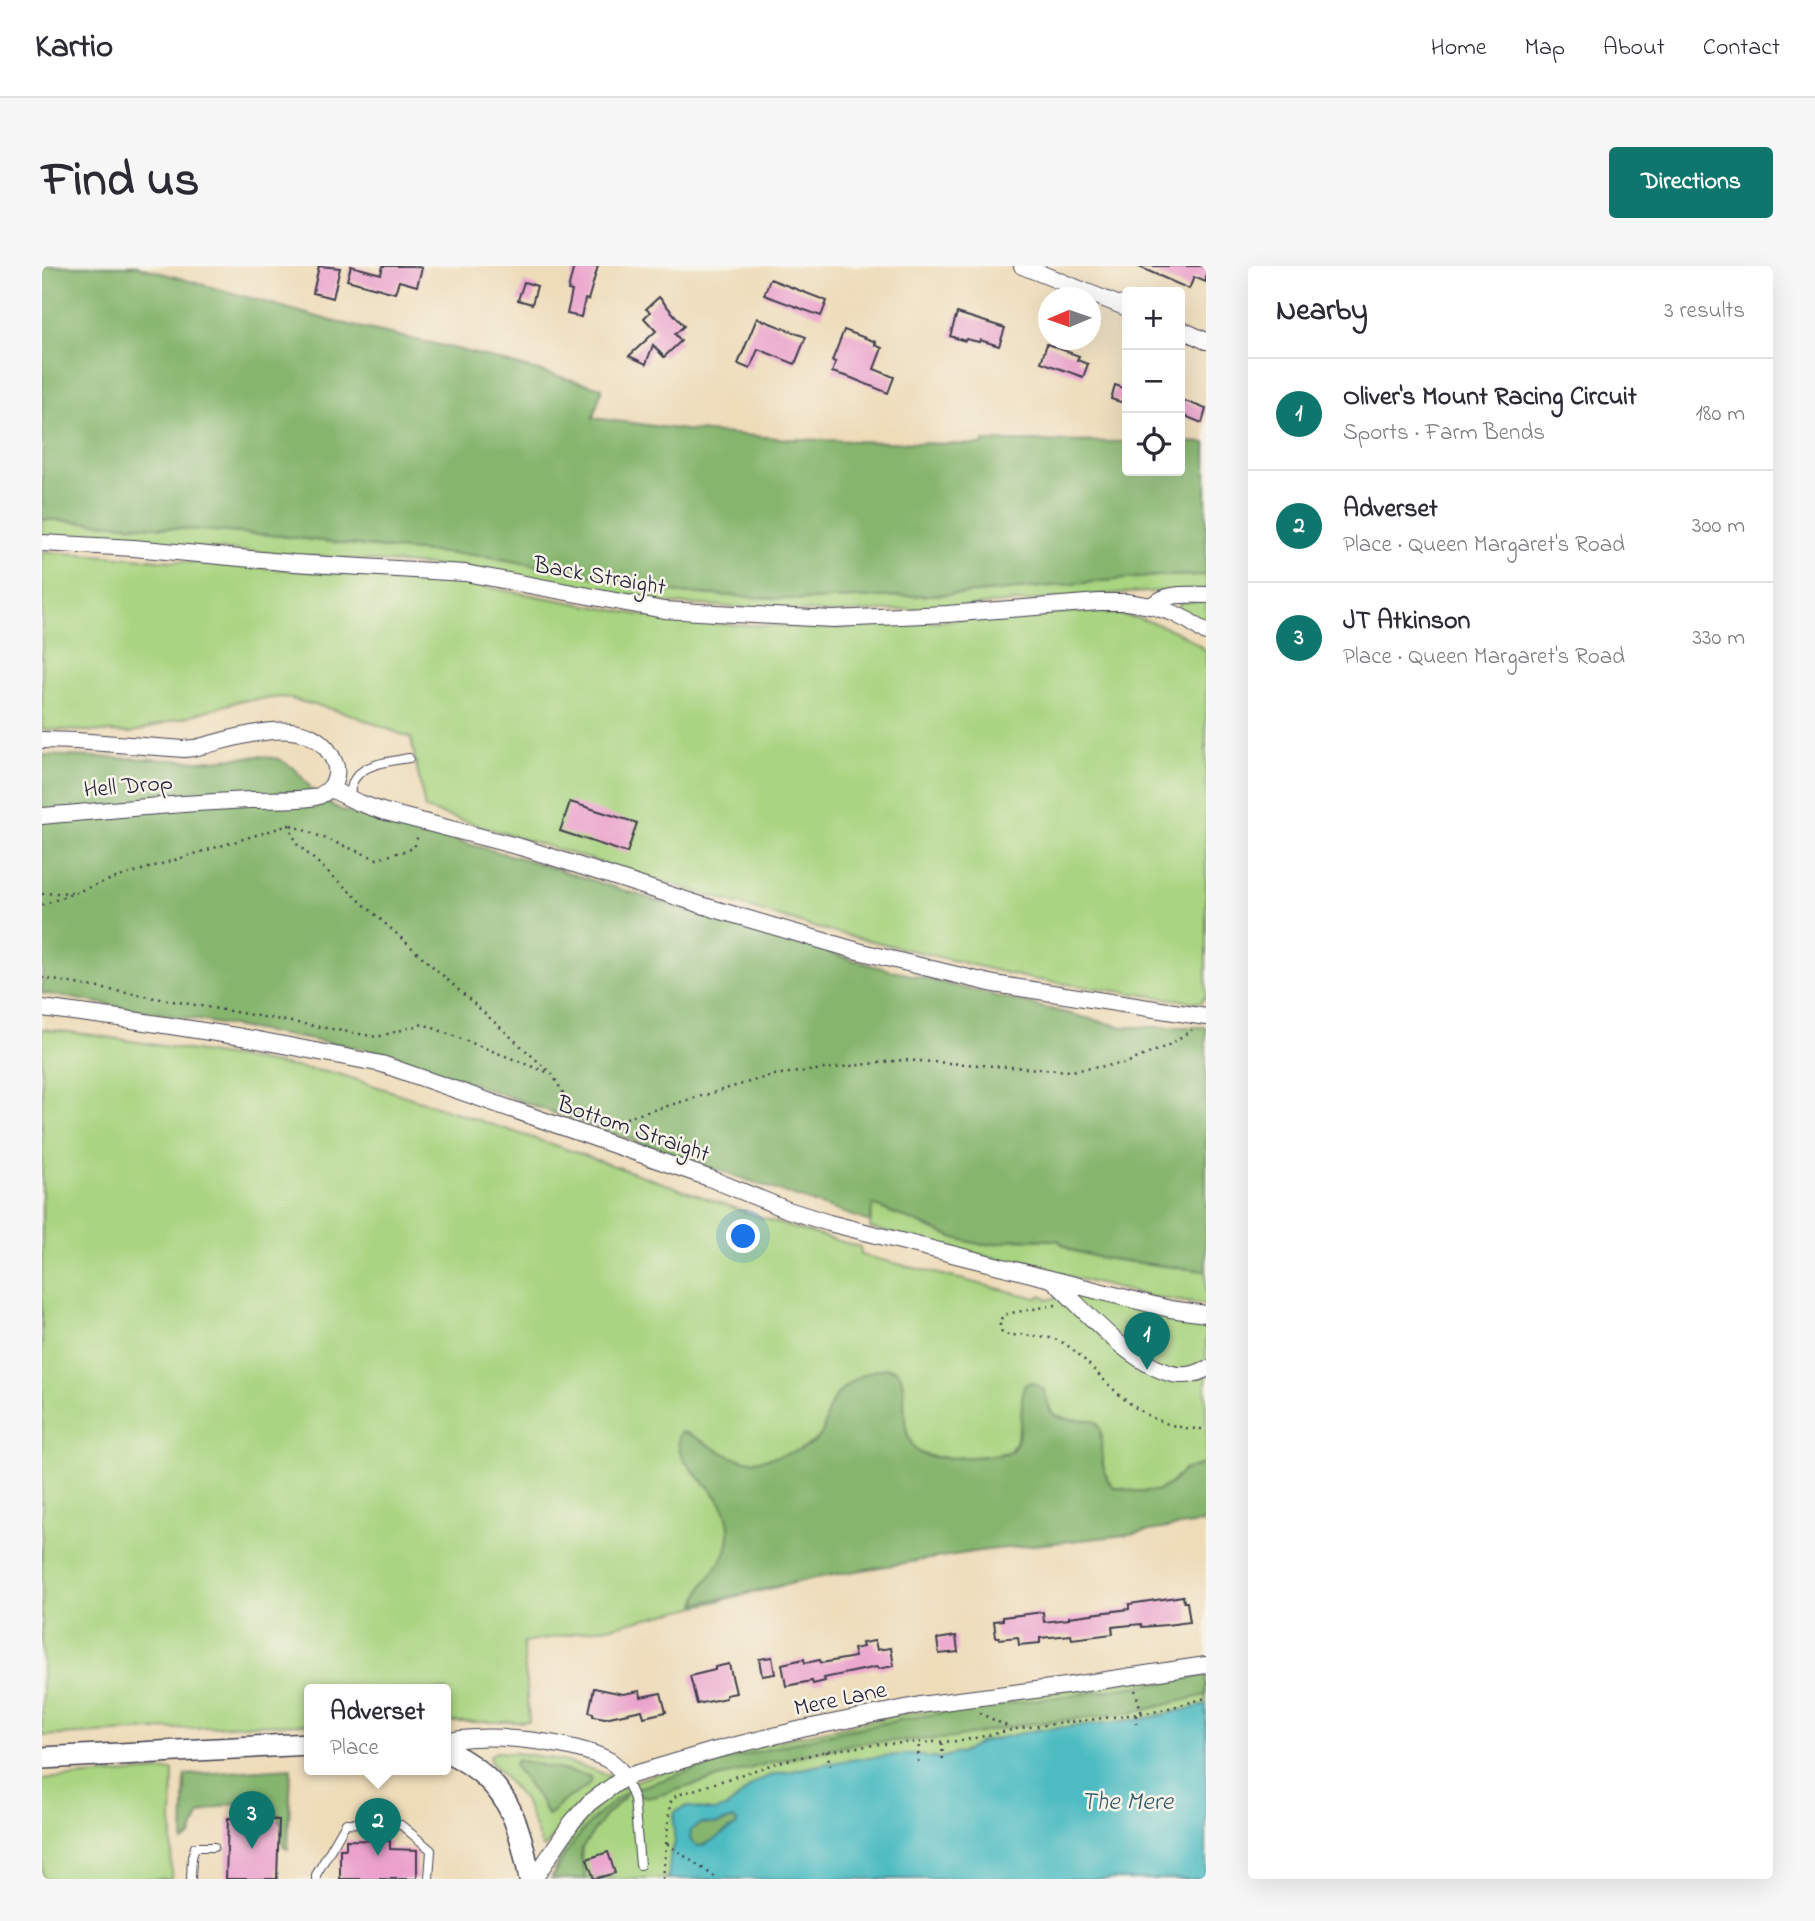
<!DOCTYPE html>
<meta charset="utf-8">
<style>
body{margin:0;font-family:"Indie Flower",sans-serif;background:#f7f7f7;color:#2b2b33}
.controls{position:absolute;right:21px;top:21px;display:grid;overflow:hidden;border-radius:7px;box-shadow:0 7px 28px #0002}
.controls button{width:63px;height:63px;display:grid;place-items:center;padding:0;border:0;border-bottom:2px solid #e1e1e2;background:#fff;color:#2b2b33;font:35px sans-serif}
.compass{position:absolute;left:996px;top:21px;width:63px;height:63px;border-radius:50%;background:#fff;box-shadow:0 7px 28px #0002;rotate:268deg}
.you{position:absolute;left:702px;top:971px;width:24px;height:24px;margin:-18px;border:5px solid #fff;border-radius:50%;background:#1a73e8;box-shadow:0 0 0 10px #1a73e833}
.badge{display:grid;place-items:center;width:46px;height:46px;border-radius:50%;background:#0f766e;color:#fff;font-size:23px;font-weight:700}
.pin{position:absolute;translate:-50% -58px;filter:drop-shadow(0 2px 4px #0008)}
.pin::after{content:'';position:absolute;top:37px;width:24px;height:21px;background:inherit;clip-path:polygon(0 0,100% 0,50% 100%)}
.popup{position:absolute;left:262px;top:1418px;width:147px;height:91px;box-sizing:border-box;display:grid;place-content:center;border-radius:7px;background:#fff;filter:drop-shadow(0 2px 5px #0005);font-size:23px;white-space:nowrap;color:#7c7c81}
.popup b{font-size:26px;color:#2b2b33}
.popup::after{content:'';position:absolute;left:50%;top:100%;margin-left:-14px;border:14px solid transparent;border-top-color:#fff}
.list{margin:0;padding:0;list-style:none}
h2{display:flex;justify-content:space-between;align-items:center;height:91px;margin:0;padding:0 28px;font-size:30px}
h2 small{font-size:23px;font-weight:400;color:#7c7c81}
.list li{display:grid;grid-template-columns:46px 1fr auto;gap:21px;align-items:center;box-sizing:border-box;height:112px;padding:0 28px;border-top:2px solid #e1e1e2}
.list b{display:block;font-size:26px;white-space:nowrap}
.list p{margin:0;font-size:23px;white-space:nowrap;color:#7c7c81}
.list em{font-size:23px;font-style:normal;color:#7c7c81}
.icon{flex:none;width:38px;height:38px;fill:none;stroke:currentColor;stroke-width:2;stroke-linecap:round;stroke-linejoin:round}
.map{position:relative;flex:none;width:1164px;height:1613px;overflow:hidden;border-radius:7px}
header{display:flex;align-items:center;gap:42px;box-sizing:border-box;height:98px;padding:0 35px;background:#fff;border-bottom:2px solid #e1e1e2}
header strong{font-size:33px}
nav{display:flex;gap:38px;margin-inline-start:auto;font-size:24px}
.intro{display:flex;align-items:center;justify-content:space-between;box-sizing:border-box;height:168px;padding:0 42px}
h1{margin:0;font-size:49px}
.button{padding:18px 32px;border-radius:7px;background:#0f766e;color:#fff;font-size:24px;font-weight:700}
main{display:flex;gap:42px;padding:0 42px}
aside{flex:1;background:#fff;border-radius:7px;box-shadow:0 7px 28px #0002}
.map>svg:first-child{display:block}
.green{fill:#a9d480;stroke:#667b5e;stroke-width:2}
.forest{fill:#86b66e;stroke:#546c54;stroke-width:2}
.water{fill:#4dbcc2;stroke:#386f7e;stroke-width:2;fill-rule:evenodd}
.building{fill:#eba1cc}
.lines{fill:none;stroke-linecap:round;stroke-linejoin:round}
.lane-casing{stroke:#413e4e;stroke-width:10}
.street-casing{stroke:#413e4e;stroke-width:18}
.secondary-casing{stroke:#413e4e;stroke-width:24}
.path{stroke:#413e4e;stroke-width:2.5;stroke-dasharray:2 5;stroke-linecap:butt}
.lane{stroke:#fff;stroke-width:8}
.street{stroke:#fff;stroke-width:16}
.secondary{stroke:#fff;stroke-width:21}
.labels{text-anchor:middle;stroke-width:5;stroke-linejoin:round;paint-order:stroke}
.street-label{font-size:24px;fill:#22223b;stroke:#f7f3e8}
.water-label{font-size:26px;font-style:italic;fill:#31586a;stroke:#f7f3e8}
</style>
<header>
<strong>Kartio</strong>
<nav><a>Home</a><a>Map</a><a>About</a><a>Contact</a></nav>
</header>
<div class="intro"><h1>Find us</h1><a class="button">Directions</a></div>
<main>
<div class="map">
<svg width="1164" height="1613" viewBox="0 0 1164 1613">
<rect width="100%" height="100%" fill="#f7f3e8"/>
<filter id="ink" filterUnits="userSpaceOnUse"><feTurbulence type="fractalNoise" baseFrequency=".0143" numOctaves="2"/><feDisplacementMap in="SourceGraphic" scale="14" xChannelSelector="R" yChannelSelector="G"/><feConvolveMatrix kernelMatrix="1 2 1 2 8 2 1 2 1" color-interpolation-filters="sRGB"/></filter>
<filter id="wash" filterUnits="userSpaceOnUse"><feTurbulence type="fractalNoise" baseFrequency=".00686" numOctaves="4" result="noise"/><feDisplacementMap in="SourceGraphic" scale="28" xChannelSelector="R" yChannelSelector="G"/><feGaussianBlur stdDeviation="1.57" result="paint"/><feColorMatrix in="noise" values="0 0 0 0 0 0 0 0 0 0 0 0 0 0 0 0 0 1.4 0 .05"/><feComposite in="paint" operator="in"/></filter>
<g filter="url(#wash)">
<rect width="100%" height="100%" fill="#eedcb9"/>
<g class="green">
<polygon points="0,253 229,269 349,283 444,290 638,327 766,334 934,327 1115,310 1164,309 1164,324 1079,327 906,342 792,347 621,337 424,302 0,270"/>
<path d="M0 286 38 288 423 317 615 352 672 358 793 362 1043 345C1085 347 1133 358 1164 385V729L1159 737 990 713 775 662 383 543 369 472 305 447 241 431 197 435 89 467 0 463Z"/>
<polygon points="1164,335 1164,359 1138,344 1136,341 1139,336"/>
<path d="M0 763 51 769 297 808 518 881 741 959 818 981 819 989 995 1032 1000 1029 1006 1034 1031 1026 1117 1046 1164 1060V1197L1142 1204 1128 1218 1114 1225H1092L1072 1221 1066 1215 1061 1199 1058 1163 1011 1148C1003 1137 1005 1122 990 1116L974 1176 967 1186C949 1191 883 1198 872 1182 858 1163 863 1136 860 1114L849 1103 833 1104 773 1312 581 1358 481 1377 487 1456H404V1424H268V1458L202 1459 0 1470Z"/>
<polygon points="830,938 868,953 959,977 972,973 1015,974 1029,984 1059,992 1164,1005 1164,1039 1110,1031 828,962"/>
<polygon points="1164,1403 1164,1613 509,1613 514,1599 530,1569 558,1537 579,1521 596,1514 677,1488 854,1449"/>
<path d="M454 1486C494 1487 531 1496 568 1510L569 1512 548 1527 502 1582 500 1580 482 1534 448 1495V1490Z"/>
<polygon points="131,1504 129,1613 0,1613 0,1513"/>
</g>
<g class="forest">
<polygon points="0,0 95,0 290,55 411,82 560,122 551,152 643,164 746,173 940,179 942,175 1085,176 1085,205 1138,205 1138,176 1164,177 1164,309 1115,310 934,327 766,334 638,327 444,290 349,283 229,269 0,253"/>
<polygon points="0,489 157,495 218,490 237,493 253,503 272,526 286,537 299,544 482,593 660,649 832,700 1081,761 1164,761 1164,1005 1059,992 1029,984 1015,974 972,973 959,977 940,979 913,972 831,939 828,956 565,866 345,787 0,727"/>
<path d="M845 1102 854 1104 859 1110C866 1133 857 1162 873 1183 876 1187 881 1189 886 1190 900 1193 963 1192 971 1183 982 1170 978 1137 982 1120L986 1117H992L1002 1124 1008 1144 1013 1150 1023 1153 1050 1154 1055 1157 1058 1163 1061 1199 1066 1215 1072 1221 1092 1225H1114L1128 1218 1142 1204 1164 1197V1256L1075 1270 937 1285 850 1299 773 1312 654 1338C656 1331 659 1324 662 1318 673 1302 686 1291 687 1270 688 1257 684 1244 677 1234 664 1213 628 1194 638 1166 647 1166 655 1172 662 1176 682 1188 700 1199 723 1193 740 1189 766 1184 778 1170 784 1163 783 1153 786 1145 793 1122 822 1104 845 1102Z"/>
<path d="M1164 1409V1429L1094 1446 979 1459 912 1472 816 1477 730 1496 611 1531 600 1530 596 1527 595 1522C676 1495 758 1473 842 1457 949 1436 1057 1429 1164 1409Z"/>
<path d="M475 1494 547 1510 550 1513C544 1525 533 1527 523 1534 516 1540 513 1546 505 1549L499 1536 474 1503 472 1497Z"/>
<path d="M249 1502 246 1583 241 1580C238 1556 243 1545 218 1535L205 1540 192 1537 169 1543 157 1549 149 1570 141 1576 143 1509Z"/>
<path d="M584 1526 582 1532 562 1551 540 1582 539 1592 544 1613H510C527 1576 551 1549 584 1526Z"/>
<path d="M693 1553 696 1557V1559C683 1565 667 1580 655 1580L647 1572 649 1564 658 1558H676Z"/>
</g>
<path class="water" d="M1164 1439V1613H626L629 1586 633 1577 631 1557 633 1546 645 1540C670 1547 679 1549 699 1530 704 1525 709 1519 715 1516 725 1509 739 1507 750 1505 789 1495 828 1491 867 1488H875L887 1492H898L924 1485 939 1476 994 1464 1101 1453ZM691 1553 695 1555V1559C683 1565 667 1580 655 1580L648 1574 649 1564 658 1558H676Z"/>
<g id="blocks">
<g class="building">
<polygon points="277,0 298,2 291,32 271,27"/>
<polygon points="309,0 339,8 341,0 372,0 380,2 375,20 357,15 353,27 305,14"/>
<polygon points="532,0 556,0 546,34 543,33 539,51 525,48 530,25 526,24"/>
<polygon points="1095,0 1164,0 1164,16 1152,11 1147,23"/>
<polygon points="728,13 785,35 779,50 722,29"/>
<polygon points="482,16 495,20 490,38 476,34"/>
<polygon points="617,31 642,60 633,68 639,75 622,91 611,79 604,98 587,90 614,65 602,52 608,46 604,43"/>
<polygon points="915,47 963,62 957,80 938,74 937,76 924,73 923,75 908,70"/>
<polygon points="715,52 764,71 753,98 716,83 708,103 696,98"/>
<polygon points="802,64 834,76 833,79 840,82 832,103 852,111 846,127 807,111 790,106 794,96 790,95"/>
<polygon points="1005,78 1037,90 1035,94 1046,98 1041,111 999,96"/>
<polygon points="1073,119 1085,123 1082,137 1069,133"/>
<polygon points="1138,133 1164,143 1160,157 1138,148"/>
<polygon points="528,536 595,557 585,587 518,565"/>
<polygon points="1141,1330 1142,1336 1145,1336 1148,1356 1124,1359 1100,1361 1099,1358 1070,1361 1071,1368 1030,1373 1029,1369 998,1372 998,1377 977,1379 976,1371 957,1373 957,1371 954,1371 952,1355 961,1354 961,1351 1001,1346 1002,1356 1027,1353 1027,1351 1087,1343 1087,1338"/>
<polygon points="914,1370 916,1386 897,1388 895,1373"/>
<polygon points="833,1375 835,1384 849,1382 852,1400 836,1403 835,1401 782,1412 783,1415 771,1418 770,1415 744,1420 740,1398 762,1393 763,1397 778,1394 779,1397 813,1391 811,1383 821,1381 820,1377"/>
<polygon points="730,1391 733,1408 720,1410 717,1393"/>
<polygon points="687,1398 694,1427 684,1429 684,1432 655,1438 648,1410 673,1404 673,1401"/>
<polygon points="552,1422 581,1428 598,1425 599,1431 619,1427 624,1446 602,1451 600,1444 563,1452 551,1450 551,1447 547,1446"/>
<polygon points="186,1552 237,1554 235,1613 184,1613"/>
<polygon points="304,1574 348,1575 348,1583 375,1584 375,1613 298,1613 298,1583 304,1583"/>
<polygon points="566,1586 573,1607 552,1613 545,1593"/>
</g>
</g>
</g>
<g filter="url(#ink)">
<use href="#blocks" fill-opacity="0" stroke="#413e4e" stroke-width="2"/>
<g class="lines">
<defs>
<g id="lane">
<path d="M307 532C309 525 309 516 314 511 324 497 351 495 367 492"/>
<polyline points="583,1511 592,1533 598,1599"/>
<polyline points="149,1613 150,1591 153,1581 172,1581"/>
<polyline points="274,1613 274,1609 304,1557 359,1559 389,1584 387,1613"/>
</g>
<g id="street">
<polyline points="980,0 1085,42"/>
<polyline points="1138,63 1164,75"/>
<polyline points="0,277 92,282 252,297 423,307 622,344 674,347 791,353 905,348 1057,336 1085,336 1109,340 1131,347 1147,355 1164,367"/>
<path d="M1109 340C1125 326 1144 329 1164 329"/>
<path d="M0 474 34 475 142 483 152 482C189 474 255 447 284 482 289 488 292 494 294 501 296 515 289 524 277 530 266 535 223 533 208 534 138 537 69 544 0 550"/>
<polyline points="289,523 315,536 340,545 482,582 669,642 816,685 952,718 1164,751"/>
<polyline points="0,742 77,752 200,771 340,798 667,912 746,944 787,957 1128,1043 1164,1048"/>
<path d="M1012 1015C1043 1045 1086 1095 1127 1107 1139 1111 1153 1109 1164 1103"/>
<path d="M404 1476C440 1465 536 1476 568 1495 574 1498 578 1505 583 1511"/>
<polyline points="492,1613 530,1556 547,1537 583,1511 674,1484 760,1463 878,1439 1024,1420 1164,1399"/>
</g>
<g id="secondary">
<path d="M404 1485C465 1514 476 1552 488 1613"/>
<polyline points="0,1492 268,1478"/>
</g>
</defs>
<use href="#lane" class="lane-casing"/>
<use href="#street" class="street-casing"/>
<use href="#secondary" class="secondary-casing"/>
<g class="path">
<polyline points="249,559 335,593 372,582 376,569"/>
<polyline points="0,628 32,626"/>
<polyline points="0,639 64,615 247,559 255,578 510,808 533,847 535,848"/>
<polyline points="0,712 335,771 381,758 507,807"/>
<polyline points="564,858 731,809 861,794 1029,805 1084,797 1125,780 1150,764"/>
<path d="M1014 1039 969 1047 962 1049 958 1054C958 1060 957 1065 963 1068 968 1070 975 1069 979 1069 995 1070 1013 1070 1026 1080 1038 1088 1047 1099 1057 1109 1089 1142 1117 1164 1164 1163"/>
<polyline points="1093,1424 1100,1448"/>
<polyline points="937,1447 969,1462"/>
<polyline points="1094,1449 1094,1458"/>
<polyline points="900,1477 901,1496"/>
<polyline points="785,1485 788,1500"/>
<polyline points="876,1496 877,1477"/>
<polyline points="625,1578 676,1613"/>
<polyline points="621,1613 628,1537 632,1531 639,1528 738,1496 785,1485 840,1478 919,1475 979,1462 1112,1446 1164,1432"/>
</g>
<use href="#lane" class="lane"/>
<use href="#street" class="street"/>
<use href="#secondary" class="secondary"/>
</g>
</g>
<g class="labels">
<g class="street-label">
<text transform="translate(558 309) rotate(10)" y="8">Back Straight</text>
<text transform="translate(86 519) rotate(-5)" y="8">Hell Drop</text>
<text transform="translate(592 862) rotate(19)" y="8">Bottom Straight</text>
<text transform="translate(798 1432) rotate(-12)" y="8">Mere Lane</text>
</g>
<g class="water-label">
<text x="1085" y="1543">The Mere</text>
</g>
</g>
</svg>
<div class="controls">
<button>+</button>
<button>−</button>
<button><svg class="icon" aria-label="locate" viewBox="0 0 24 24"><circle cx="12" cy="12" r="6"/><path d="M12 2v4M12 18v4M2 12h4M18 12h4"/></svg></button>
</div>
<svg class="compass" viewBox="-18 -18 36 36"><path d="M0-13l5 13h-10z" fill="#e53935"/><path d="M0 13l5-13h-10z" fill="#7c7c81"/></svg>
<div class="you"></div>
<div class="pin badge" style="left:1105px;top:1104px">1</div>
<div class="pin badge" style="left:336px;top:1590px">2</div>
<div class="popup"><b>Adverset</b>Place</div>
<div class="pin badge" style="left:210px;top:1583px">3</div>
</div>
<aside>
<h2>Nearby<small>3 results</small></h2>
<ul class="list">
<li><span class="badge">1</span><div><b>Oliver's Mount Racing Circuit</b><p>Sports · Farm Bends</p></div><em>180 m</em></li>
<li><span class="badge">2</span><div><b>Adverset</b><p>Place · Queen Margaret's Road</p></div><em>300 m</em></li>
<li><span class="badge">3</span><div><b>JT Atkinson</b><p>Place · Queen Margaret's Road</p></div><em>330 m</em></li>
</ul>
</aside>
</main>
